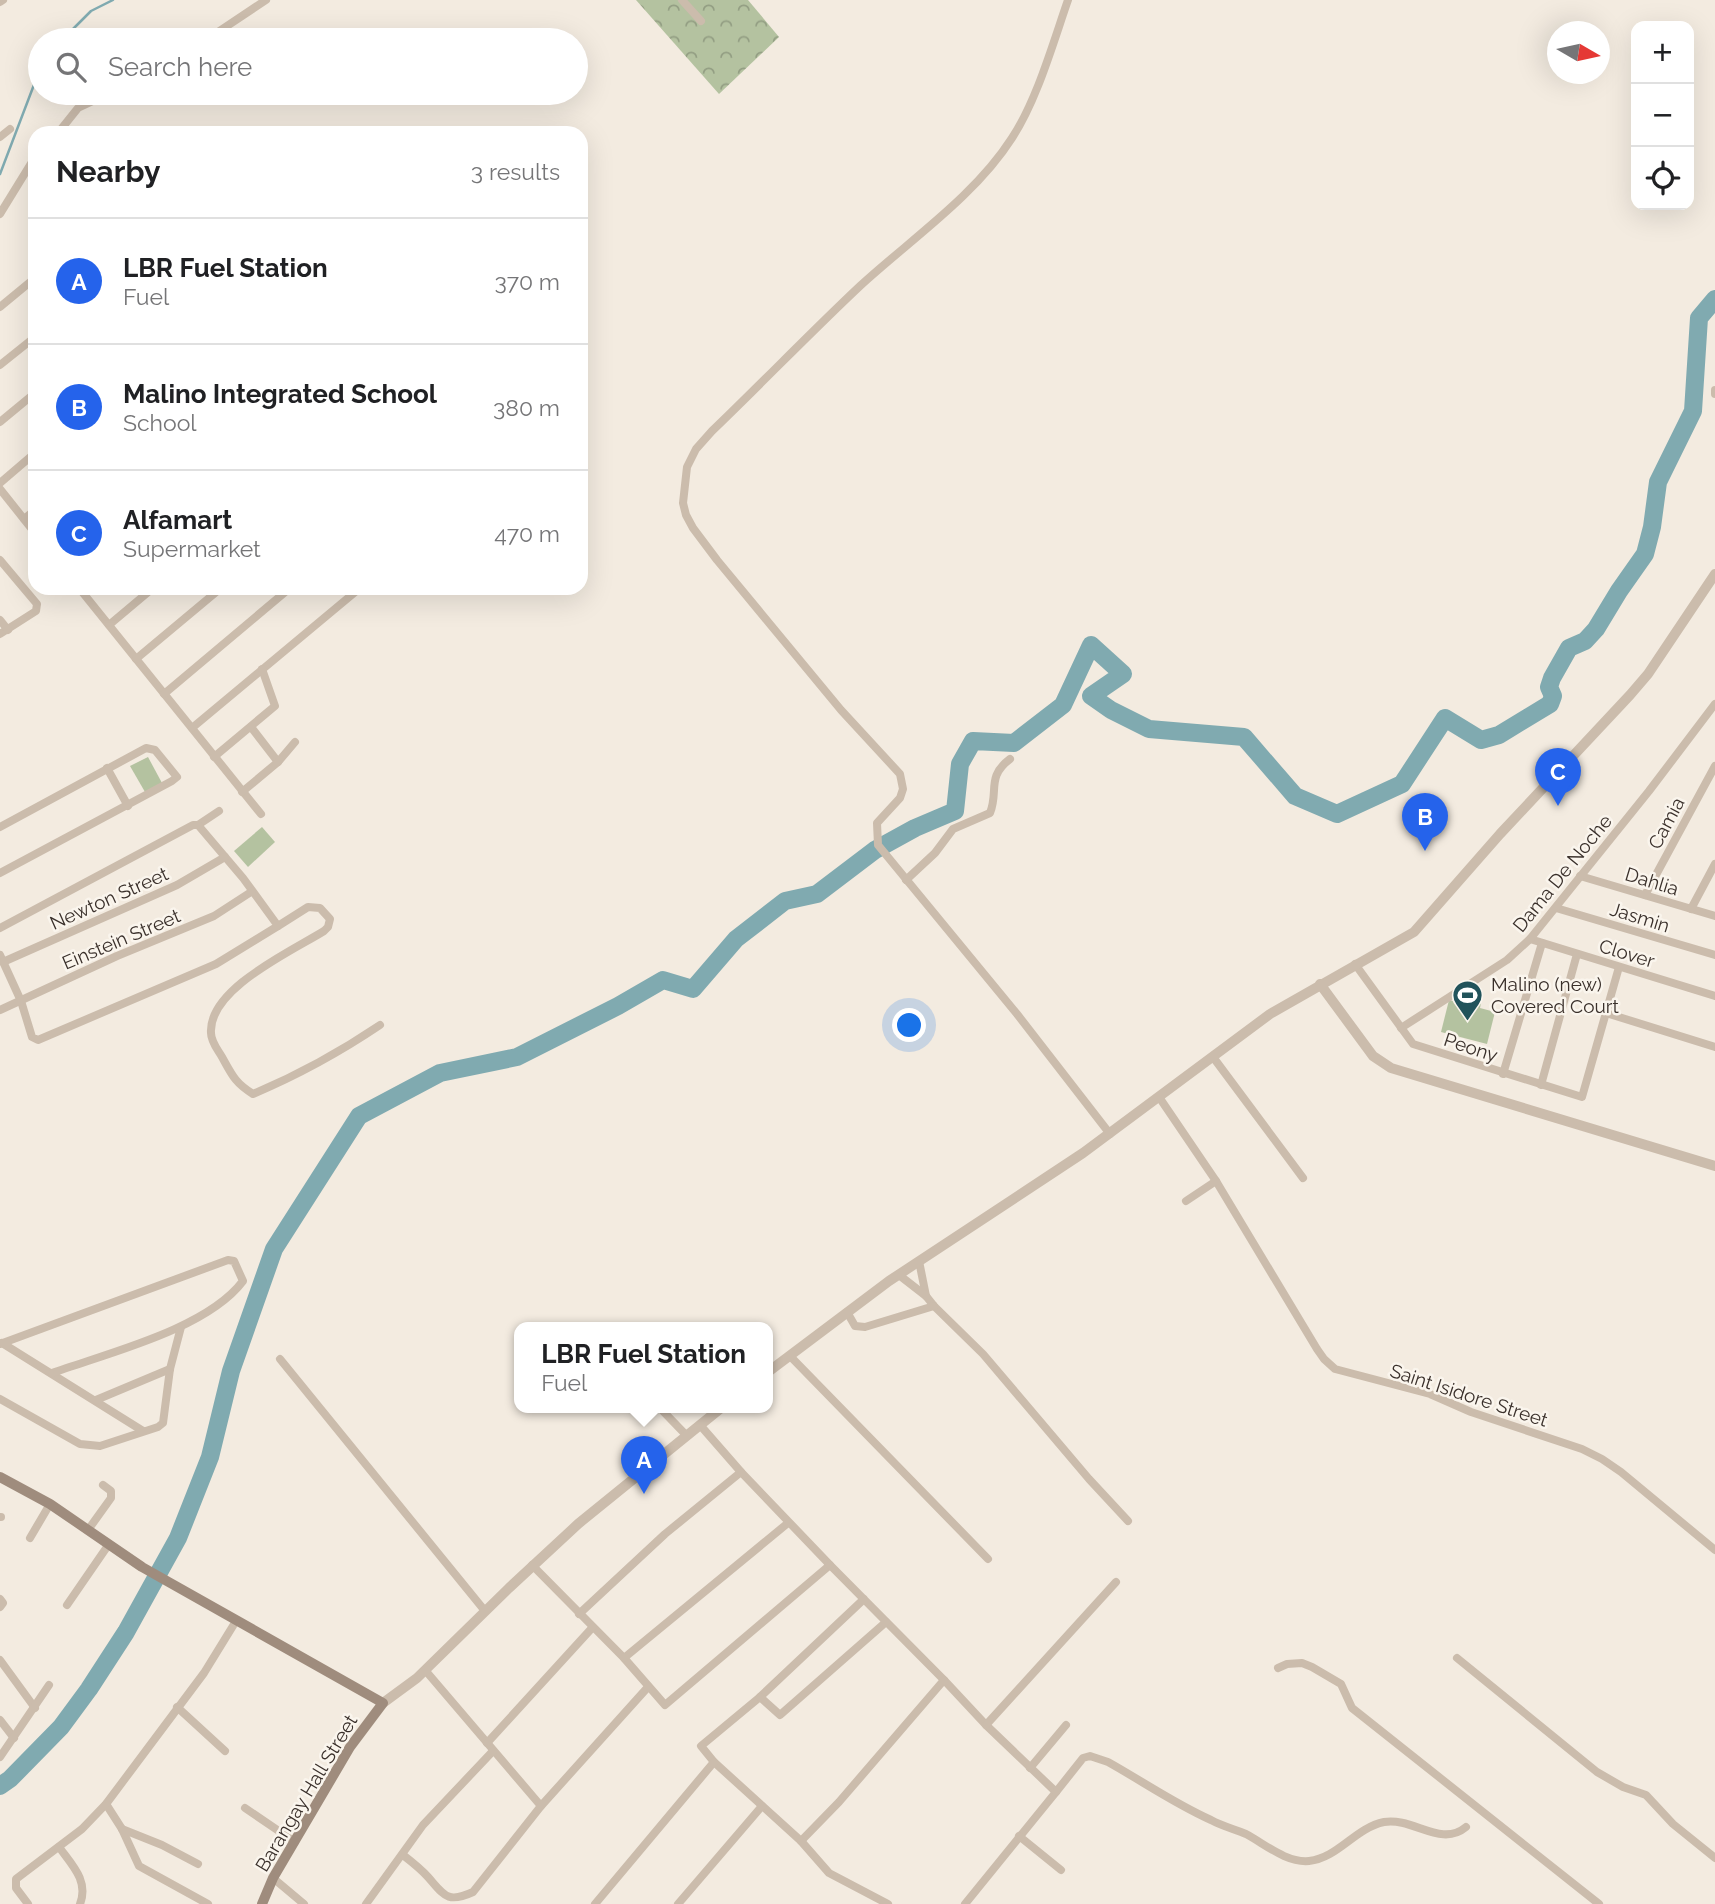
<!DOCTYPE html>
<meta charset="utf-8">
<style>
body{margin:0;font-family:Raleway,sans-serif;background:#f2f2f2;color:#202124}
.controls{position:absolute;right:21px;top:21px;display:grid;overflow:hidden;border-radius:14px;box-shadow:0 7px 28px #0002}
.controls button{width:63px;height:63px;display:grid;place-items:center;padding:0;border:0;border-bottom:2px solid #e0e0e0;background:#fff;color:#202124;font:35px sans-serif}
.compass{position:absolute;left:1547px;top:21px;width:63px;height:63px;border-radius:50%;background:#fff;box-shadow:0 7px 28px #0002;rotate:99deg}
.you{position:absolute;left:910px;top:1026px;width:24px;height:24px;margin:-18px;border:5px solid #fff;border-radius:50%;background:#1a73e8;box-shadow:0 0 0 10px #1a73e833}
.badge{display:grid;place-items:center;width:46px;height:46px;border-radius:50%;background:#2563eb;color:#fff;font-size:23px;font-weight:700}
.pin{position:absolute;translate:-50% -58px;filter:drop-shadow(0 2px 4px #0008)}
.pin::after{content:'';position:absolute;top:37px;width:24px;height:21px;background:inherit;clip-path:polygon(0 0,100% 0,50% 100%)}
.popup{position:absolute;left:514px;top:1322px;width:259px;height:91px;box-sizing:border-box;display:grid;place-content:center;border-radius:14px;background:#fff;filter:drop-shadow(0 2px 5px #0005);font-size:23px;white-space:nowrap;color:#757577}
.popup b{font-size:26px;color:#202124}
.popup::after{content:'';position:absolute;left:50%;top:100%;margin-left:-14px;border:14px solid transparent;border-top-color:#fff}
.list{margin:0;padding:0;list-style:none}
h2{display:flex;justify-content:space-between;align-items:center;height:91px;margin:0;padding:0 28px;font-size:30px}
h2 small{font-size:23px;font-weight:400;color:#757577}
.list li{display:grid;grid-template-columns:46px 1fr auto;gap:21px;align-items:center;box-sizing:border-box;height:126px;padding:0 28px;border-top:2px solid #e0e0e0}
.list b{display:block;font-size:26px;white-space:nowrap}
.list p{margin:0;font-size:23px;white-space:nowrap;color:#757577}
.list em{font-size:23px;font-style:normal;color:#757577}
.icon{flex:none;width:38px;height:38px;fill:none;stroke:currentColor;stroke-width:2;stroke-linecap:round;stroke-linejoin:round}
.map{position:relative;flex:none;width:1715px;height:1904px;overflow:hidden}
.search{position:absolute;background:#fff;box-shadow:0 7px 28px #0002;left:28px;top:28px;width:560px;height:77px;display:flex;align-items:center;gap:18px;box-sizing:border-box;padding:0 24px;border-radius:38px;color:#757577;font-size:26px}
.panel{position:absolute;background:#fff;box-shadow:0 7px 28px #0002;left:28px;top:126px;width:560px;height:469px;border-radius:21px}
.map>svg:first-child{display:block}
.green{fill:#b4c2a0}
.forest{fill:url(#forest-crowns)}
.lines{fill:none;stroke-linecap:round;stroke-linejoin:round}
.stream{stroke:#80aab0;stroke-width:2.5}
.river{stroke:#80aab0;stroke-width:18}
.minor{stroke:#cbbcac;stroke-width:8}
.tertiary{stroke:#cbbcac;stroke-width:10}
.secondary{stroke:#9f8c7d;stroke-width:10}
.labels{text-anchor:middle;stroke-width:5;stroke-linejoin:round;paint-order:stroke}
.street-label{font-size:19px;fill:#3a302b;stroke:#faf5ed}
.poi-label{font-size:19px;fill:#3a302b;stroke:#faf5ed;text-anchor:start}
</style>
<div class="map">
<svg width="1715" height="1904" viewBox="0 0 1715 1904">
<defs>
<pattern id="forest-crowns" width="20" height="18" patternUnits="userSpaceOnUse" patternTransform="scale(1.75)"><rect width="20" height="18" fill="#b4c2a0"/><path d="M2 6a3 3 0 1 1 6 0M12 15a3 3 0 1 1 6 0" fill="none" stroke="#939e83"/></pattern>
</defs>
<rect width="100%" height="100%" fill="#f3ebe0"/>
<g class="green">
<polygon points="148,757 162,783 145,792 130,766"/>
<polygon points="262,827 275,842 248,867 234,851"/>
<polygon points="1468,999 1481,1003 1480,1008 1495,1012 1487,1044 1441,1032 1449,1000 1467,1004"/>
</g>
<polygon class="forest" points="636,0 748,0 779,37 719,94"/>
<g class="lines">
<g class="stream">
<polyline points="62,40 91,11 113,0"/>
<polyline points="0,174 40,69"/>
</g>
<polyline class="river" points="0,1786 10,1779 61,1727 89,1689 126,1632 178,1538 210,1457 231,1371 274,1249 359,1116 440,1073 517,1057 618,1006 663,980 693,989 736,939 785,901 817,894 875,850 915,828 955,811 960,764 973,741 1014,743 1063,705 1091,645 1123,674 1091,696 1111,710 1149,729 1244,737 1295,796 1337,814 1402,784 1445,718 1481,740 1499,735 1550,704 1553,696 1549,687 1552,678 1569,648 1585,641 1596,629 1619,591 1645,554 1652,527 1658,482 1693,411 1699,318 1715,299"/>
<g class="minor">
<polyline points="682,0 701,21"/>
<path d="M1068 0C1053 43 1037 100 1012 138 975 196 910 240 860 286 810 333 762 383 712 431L696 449 687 467 683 503 686 515 693 528 717 560 841 710 900 774 903 789 900 798 877 823 878 845 1017 1014 1110 1134"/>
<polyline points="0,2 3,0"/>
<polyline points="206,40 266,0"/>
<polyline points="58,133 78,108 110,93"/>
<polyline points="0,137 10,129"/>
<polyline points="0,214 35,157"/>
<polyline points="0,307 35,278"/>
<polyline points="0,365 35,337"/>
<polyline points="1715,390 1715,394"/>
<polyline points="0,422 35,393"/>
<polyline points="0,483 35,453"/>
<polyline points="0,489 35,533"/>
<polyline points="24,519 35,510"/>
<polyline points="0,560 37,604 36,611 0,634"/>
<polyline points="79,588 261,814"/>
<polyline points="0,620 8,630"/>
<polyline points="109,625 153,588"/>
<polyline points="136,659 221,588"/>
<polyline points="164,694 290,588"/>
<polyline points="251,727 278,762"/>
<polyline points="192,728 360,588"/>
<polyline points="214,757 275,706 262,669"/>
<polyline points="107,768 128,806"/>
<polyline points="242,792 278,762 295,742"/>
<polyline points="198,825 219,811"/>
<polyline points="0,827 146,748 155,750 177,777 172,781 0,873"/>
<polyline points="1580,876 1715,916"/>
<path d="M906 880 935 853 953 829 990 813C999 791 986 777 1010 759"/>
<polyline points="1645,895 1715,766"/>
<polyline points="1556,908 1715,955"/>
<polyline points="1691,909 1715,864"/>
<path d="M278 926 308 907 320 908 330 919 328 927 324 931C292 951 208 989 211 1033 211 1042 218 1050 222 1057 232 1075 235 1083 253 1094 298 1075 340 1052 380 1025"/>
<polyline points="0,928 193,825 198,825 243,878 278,926 216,964 38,1040 32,1037 21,1001 0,955"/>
<polyline points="1530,939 1715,996"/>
<polyline points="3,962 177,885 225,857"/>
<polyline points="1355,964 1413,1044 1582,1097 1619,967"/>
<polyline points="0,1010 117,956 214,916 251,892"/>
<polyline points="1606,1013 1715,1047"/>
<polyline points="1401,1028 1507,960 1530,939 1649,791 1715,704"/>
<polyline points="1213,1057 1303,1178"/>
<polyline points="1503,1074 1542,943"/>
<polyline points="1541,1085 1577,954"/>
<polyline points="1159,1097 1216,1181 1317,1349 1324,1359 1335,1369 1430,1394 1471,1412 1582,1449 1602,1459 1621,1472 1715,1550"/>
<polyline points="1186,1201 1216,1181"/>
<polyline points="919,1261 926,1296 934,1306 983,1354 1089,1479 1128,1521"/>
<polyline points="899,1275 926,1296"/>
<polyline points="847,1312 855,1326 865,1327 934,1306"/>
<polyline points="2,1343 143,1431"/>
<path d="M0 1344 228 1260 234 1261 243 1281C207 1329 108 1353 52 1373"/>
<polyline points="790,1356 988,1559"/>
<polyline points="280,1359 485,1611"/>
<polyline points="0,1399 80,1444 100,1446 158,1427 163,1423 170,1369 181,1327"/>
<polyline points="96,1400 170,1369"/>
<polyline points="660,1408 687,1436"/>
<polyline points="0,1517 1,1517"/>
<polyline points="88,1530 111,1498 111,1491 103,1485"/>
<polyline points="30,1538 50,1504"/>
<polyline points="532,1565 624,1658 665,1705 830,1565 741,1472 700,1425"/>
<polyline points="830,1565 944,1680 839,1802 801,1841 714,1762 701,1746 760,1697 864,1599"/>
<polyline points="0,1599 3,1603 0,1607"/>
<polyline points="67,1605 109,1544"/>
<polyline points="579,1614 665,1534 741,1472"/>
<polyline points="624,1658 788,1523"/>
<polyline points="1457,1658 1597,1772 1623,1787 1646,1795 1673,1824 1715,1858"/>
<polyline points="0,1660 35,1708"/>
<polyline points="1278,1668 1287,1664 1302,1663 1312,1667 1341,1684 1352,1708 1599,1904"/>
<polyline points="425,1670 541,1806"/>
<polyline points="944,1680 986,1725 1056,1792 965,1904"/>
<polyline points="760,1697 780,1715 886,1622"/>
<polyline points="177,1707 225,1751"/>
<polyline points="0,1720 14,1738"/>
<polyline points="986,1725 1116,1582"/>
<polyline points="487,1743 592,1628"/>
<polyline points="0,1757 49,1685"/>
<polyline points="1030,1768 1066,1725"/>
<path d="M1056 1792 1083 1758 1090 1756 1108 1762C1142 1781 1175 1804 1211 1820 1222 1826 1234 1829 1246 1834 1265 1844 1286 1863 1309 1861 1338 1858 1355 1828 1384 1822 1413 1817 1441 1848 1466 1827"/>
<polyline points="106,1804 122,1829 139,1866 208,1904"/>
<polyline points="245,1808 295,1842"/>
<polyline points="122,1829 162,1845 198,1864"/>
<polyline points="1019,1836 1061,1870"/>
<polyline points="801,1841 829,1873 888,1904"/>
<path d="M59 1847C72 1865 89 1881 80 1904"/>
<path d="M403 1855C412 1862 421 1869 428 1877 444 1895 447 1904 473 1892L541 1806 648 1687"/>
<polyline points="273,1878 304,1904"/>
<polyline points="28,1904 16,1888 16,1879 82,1829 106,1804 204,1673 236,1621"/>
<polyline points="366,1904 423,1825 493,1751"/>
<polyline points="595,1904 714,1762"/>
<polyline points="678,1904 762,1806"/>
</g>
<g class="tertiary">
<polyline points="1320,984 1373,1056 1391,1068 1715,1166"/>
<polyline points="768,1372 889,1281 1083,1153 1270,1014 1414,932 1500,834 1630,695 1648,674 1715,574"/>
<polyline points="383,1703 417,1678 509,1588 578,1524 721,1408"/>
</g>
<polyline class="secondary" points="0,1477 50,1504 142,1567 383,1703 350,1747 273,1878 262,1904"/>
</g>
<defs>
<symbol id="stadium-pin" viewBox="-11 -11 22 30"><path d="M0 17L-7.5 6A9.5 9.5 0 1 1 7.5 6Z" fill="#21535b" stroke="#faf5ed"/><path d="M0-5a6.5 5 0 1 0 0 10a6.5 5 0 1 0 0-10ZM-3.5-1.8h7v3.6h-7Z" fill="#fff"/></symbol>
</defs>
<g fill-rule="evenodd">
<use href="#stadium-pin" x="1450" y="978" width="35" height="47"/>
</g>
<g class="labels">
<g class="street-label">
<text transform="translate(1666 823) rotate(-62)" y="7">Camia</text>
<text transform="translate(1562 873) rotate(-51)" y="7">Dama De Noche</text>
<text transform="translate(1652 881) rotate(17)" y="7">Dahlia</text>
<text transform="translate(109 898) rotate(-24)" y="7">Newton Street</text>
<text transform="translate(1640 917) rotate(17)" y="7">Jasmin</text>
<text transform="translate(121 939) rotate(-23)" y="7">Einstein Street</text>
<text transform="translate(1627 953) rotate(17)" y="7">Clover</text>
<text transform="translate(1471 1047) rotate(18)" y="7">Peony</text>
<text transform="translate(1469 1395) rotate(18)" y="7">Saint Isidore Street</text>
<text transform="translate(306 1793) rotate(-59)" y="7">Barangay Hall Street</text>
</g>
<g class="poi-label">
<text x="1491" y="991">Malino (new)<tspan x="1491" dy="22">Covered Court</tspan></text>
</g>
</g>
</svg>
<div class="controls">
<button>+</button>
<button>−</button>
<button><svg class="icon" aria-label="locate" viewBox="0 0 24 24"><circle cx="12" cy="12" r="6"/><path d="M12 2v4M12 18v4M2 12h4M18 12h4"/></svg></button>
</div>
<svg class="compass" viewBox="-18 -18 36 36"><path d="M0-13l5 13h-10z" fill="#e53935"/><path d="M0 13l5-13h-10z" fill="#757577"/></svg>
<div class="you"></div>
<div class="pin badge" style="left:644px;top:1494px">A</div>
<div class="popup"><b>LBR Fuel Station</b>Fuel</div>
<div class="pin badge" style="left:1425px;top:851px">B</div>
<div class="pin badge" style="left:1558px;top:806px">C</div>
<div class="search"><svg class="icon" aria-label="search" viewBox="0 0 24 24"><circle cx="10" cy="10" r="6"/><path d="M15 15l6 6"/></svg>Search here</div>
<section class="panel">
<h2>Nearby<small>3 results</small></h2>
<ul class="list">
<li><span class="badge">A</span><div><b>LBR Fuel Station</b><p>Fuel</p></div><em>370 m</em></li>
<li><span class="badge">B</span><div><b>Malino Integrated School</b><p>School</p></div><em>380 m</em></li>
<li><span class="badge">C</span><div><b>Alfamart</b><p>Supermarket</p></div><em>470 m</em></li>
</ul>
</section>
</div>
